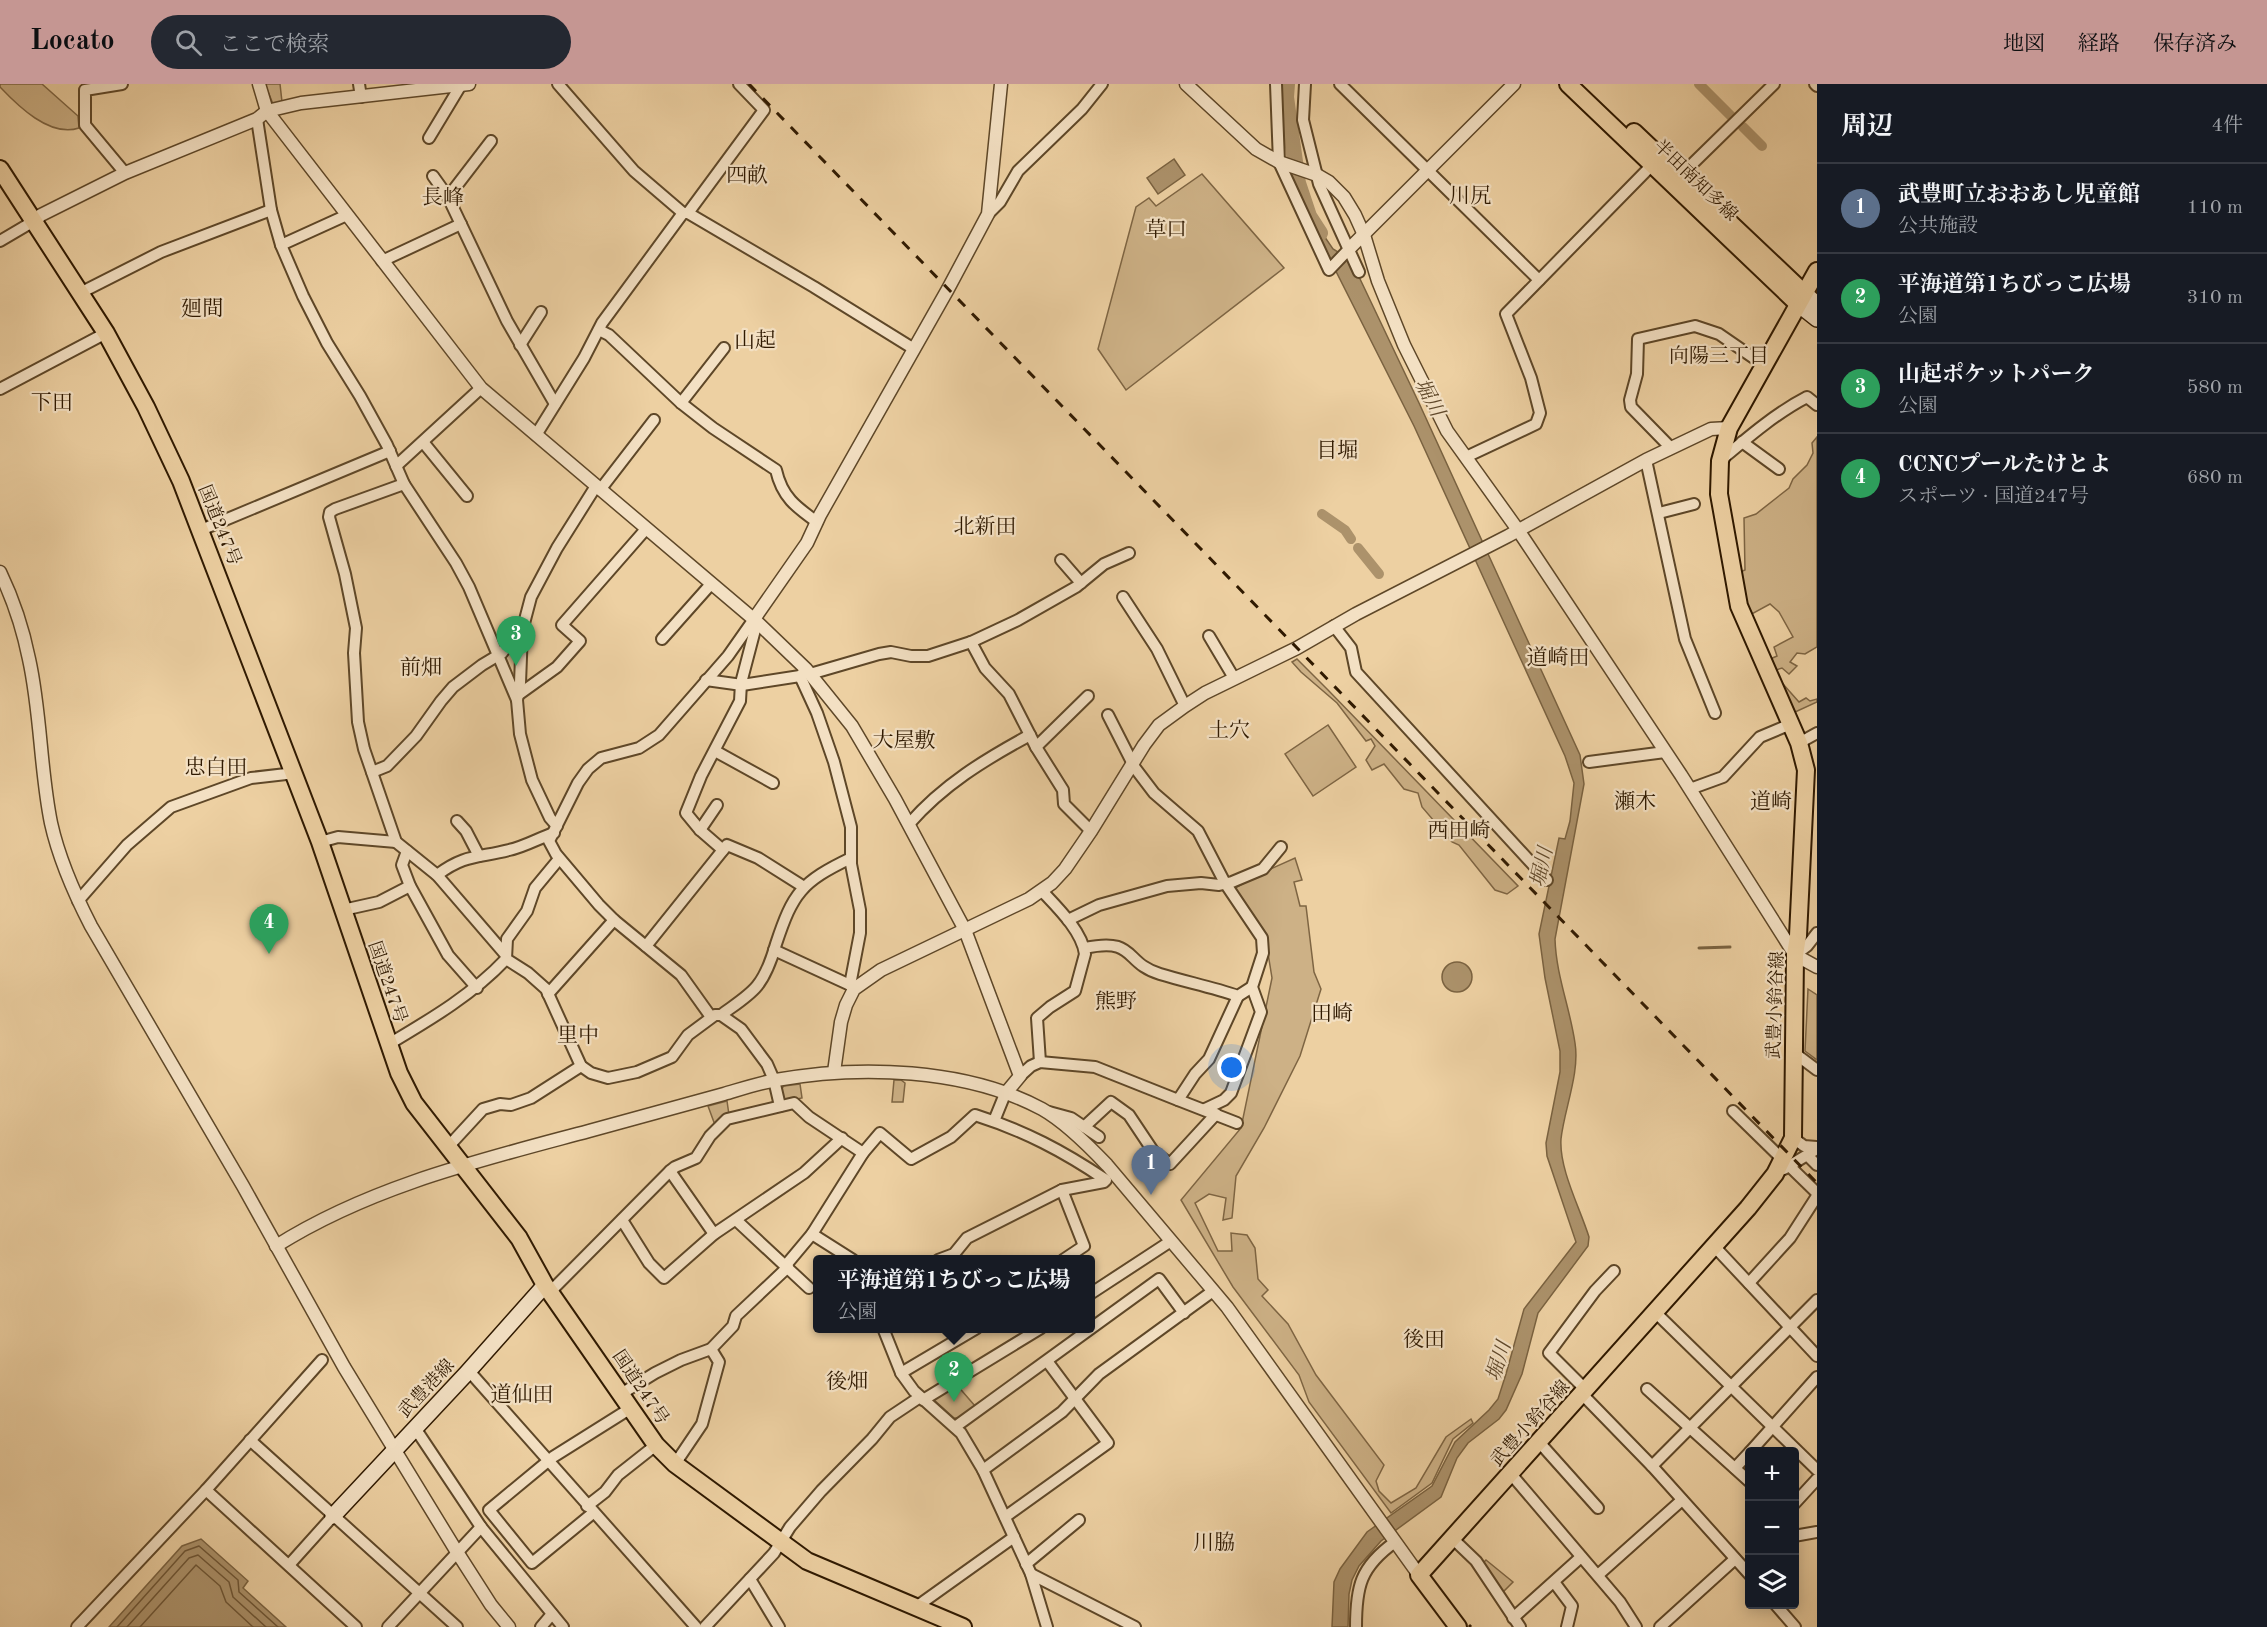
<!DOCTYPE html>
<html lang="ja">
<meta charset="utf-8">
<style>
body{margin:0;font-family:"Old Standard TT","Noto Serif JP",serif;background:#242831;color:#f1f3f6}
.controls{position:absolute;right:18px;bottom:18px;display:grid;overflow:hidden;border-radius:6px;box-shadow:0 3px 15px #0003}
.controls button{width:54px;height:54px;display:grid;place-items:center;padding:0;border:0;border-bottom:2px solid #363941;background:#171b24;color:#f1f3f6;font:30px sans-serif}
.you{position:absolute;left:1232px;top:984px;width:21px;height:21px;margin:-15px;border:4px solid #fff;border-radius:50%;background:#1a73e8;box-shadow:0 0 0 9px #1a73e833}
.badge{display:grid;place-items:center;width:39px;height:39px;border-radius:50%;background:#c59692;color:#fff;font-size:20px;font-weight:700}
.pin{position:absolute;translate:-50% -50px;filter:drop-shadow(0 2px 3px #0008)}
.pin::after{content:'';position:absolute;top:32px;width:21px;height:18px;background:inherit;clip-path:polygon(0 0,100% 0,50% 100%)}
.popup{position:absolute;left:813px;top:1171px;width:282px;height:78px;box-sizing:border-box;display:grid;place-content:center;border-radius:6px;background:#171b24;filter:drop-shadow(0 2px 4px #0005);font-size:20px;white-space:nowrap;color:#9ea1a6}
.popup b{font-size:22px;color:#f1f3f6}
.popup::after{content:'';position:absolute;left:50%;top:100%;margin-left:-12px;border:12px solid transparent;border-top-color:#171b24}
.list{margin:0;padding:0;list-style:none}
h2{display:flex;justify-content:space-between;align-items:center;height:78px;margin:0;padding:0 24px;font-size:26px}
h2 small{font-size:20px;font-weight:400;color:#9ea1a6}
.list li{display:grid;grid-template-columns:39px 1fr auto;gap:18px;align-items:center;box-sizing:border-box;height:90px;padding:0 24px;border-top:2px solid #363941}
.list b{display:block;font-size:22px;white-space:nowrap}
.list p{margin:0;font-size:20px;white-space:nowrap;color:#9ea1a6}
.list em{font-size:20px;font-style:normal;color:#9ea1a6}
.icon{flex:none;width:33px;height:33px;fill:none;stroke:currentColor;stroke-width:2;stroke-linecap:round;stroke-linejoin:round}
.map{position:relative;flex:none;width:1817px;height:1543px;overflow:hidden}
header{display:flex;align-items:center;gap:36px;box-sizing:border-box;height:84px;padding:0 30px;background:#c59692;color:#111}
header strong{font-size:28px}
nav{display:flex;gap:33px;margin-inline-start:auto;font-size:21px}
.search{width:420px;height:54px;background:#242831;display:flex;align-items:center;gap:15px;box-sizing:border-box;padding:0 21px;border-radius:33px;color:#9ea1a6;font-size:22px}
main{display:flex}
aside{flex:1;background:#171b24}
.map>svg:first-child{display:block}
.green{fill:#cdb186;stroke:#7e6543;stroke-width:1.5}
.water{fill:#ac926b;stroke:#7a6240;stroke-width:1.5}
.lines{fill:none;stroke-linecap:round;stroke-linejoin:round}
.shore{stroke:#6e5636;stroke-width:1.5}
.stream{stroke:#7a6240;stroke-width:3}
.canal{stroke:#ac926b;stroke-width:10}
.river{stroke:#ac926b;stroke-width:16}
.minor-casing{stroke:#5e4728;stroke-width:14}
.tertiary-casing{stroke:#5e4728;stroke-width:15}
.secondary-casing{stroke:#2f1900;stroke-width:18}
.primary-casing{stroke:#2f1900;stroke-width:20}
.trunk-casing{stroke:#2f1900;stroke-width:20}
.minor{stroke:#f3e0c3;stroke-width:10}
.tertiary{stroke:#f3e0c3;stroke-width:12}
.secondary{stroke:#f3e0c3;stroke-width:15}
.primary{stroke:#edd0a2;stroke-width:16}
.trunk{stroke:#edd0a2;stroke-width:16}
.rail{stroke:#2f1900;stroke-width:3;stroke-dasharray:10 10;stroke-linecap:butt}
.labels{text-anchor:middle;stroke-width:4.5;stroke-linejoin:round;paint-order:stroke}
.street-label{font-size:18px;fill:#2f1900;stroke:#f3e0c3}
.neighbourhood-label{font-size:20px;fill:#2f1900;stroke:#f3e0c3}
.water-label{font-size:20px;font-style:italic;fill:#61492b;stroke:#f3e0c3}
.quarter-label{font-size:21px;fill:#2f1900;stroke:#f3e0c3}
</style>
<header>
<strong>Locato</strong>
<div class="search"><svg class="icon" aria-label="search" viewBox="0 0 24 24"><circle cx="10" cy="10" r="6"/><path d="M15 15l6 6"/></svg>ここで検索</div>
<nav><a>地図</a><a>経路</a><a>保存済み</a></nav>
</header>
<main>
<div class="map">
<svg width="1817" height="1543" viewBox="0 0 1817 1543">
<rect width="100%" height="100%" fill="#edd0a2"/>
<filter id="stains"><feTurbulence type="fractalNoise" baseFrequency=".00333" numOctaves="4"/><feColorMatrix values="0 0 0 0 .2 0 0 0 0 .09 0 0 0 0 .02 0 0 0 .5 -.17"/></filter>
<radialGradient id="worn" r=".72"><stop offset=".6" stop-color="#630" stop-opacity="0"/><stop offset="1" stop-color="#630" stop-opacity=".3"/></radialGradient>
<g class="green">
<path d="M0 0H42L78 32 79 44C50 54 17 21 0 3Z"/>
<polygon points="265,0 280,0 282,18 273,20"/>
<polygon points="1202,90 1284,184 1126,306 1098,265 1136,123 1149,114 1156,122"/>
<polygon points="1817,353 1817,563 1805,570 1797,569 1790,578 1797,582 1789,590 1782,584 1773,587 1768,576 1777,572 1774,563 1793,553 1779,528 1770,520 1750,531 1738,489 1745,486 1744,434 1756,430 1789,404 1793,395 1807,381 1813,369 1812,359"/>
<polygon points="1297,575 1328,606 1518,802 1507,810 1495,806 1459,761 1452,758 1422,723 1418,709 1404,705 1384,680 1372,686 1366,676 1375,662 1371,655 1366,657 1337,619 1301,588 1292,578"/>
<polygon points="1783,600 1799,618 1806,614 1810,617 1817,615 1817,618 1793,629 1780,603"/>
<polygon points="1328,641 1356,683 1313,712 1285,670"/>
<polygon points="1295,774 1302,796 1294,798 1300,822 1306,822 1314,888 1321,905 1300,972 1264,1044 1236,1092 1232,1134 1223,1136 1226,1114 1209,1110 1195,1119 1218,1167 1232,1167 1231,1149 1247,1151 1255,1164 1258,1195 1268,1206 1262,1212 1288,1240 1316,1291 1384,1381 1376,1397 1379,1407 1391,1419 1416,1404 1446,1353 1471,1335 1473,1339 1453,1355 1432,1399 1391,1429 1309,1318 1299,1291 1233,1203 1181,1116 1241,1044 1272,894 1265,851 1235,804 1266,787"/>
<polygon points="1808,905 1817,911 1817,976 1805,967"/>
<polygon points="894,996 901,996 905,999 903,1018 892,1018"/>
<polygon points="800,1000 802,1014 788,1017 783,1014 781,1005 784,1002"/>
<polygon points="727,1017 729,1031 715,1041 708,1022"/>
<polygon points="956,1300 975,1322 959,1334 954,1334 932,1314"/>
<polygon points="1486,1476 1513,1498 1503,1508 1483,1479"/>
</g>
<g class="water">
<polygon points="1174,75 1185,91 1158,110 1147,94"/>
<path d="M1302 120 1333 165 1351 176 1419 319 1580 671 1584 700 1555 855C1556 891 1570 924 1575 959 1580 989 1564 1026 1561 1055 1559 1085 1580 1124 1589 1153L1588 1162 1538 1229 1522 1290 1506 1326 1499 1335 1468 1359 1457 1374 1441 1413 1381 1457 1359 1482 1352 1496 1349 1510 1348 1543H1332L1334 1498 1340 1485 1367 1448 1432 1402 1455 1358 1489 1326 1498 1315 1506 1290 1524 1225 1576 1158 1547 1072 1546 1059 1560 988V967L1545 894 1539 850 1559 754 1565 755 1570 737 1574 699 1565 672 1414 342Z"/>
<circle cx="1457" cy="893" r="15"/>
<polygon points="201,1455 248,1497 243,1504 286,1543 109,1543 182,1462"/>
</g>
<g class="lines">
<g class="shore">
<polyline points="117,1543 185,1467 199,1462 238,1496 239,1508 278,1543"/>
<polyline points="127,1543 189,1474 198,1471 229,1498 233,1513 266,1543"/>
<polyline points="140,1543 196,1481 220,1502 226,1518 253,1543"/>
</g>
<polyline class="stream" points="1699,864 1730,863"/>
<g class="canal">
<polyline points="1699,0 1731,32"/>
<polyline points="1743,43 1762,62"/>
<polyline points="1322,430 1345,446 1351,455"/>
<polyline points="1358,464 1379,490"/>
</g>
<polyline class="river" points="1287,0 1286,13 1298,99 1309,132 1320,149"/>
<defs>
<g id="minor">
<polyline points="122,0 85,6 85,41 125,89"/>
<polyline points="359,0 361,13"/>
<polyline points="558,0 634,87 683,129 688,129 814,203 914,265"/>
<polyline points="1276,0 1279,78 1329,186 1350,164"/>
<polyline points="1305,0 1303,36 1319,100 1359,188"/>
<polyline points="1340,0 1539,196"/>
<polyline points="1815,0 1817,2"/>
<polyline points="257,35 271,126 281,161 303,212 327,259 360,312 387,361 404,400 456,479 469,503 517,616"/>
<polyline points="429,54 461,1"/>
<polyline points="1681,91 1774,0"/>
<polyline points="433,92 448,113 507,237 555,320"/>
<polyline points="448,113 491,57"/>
<polyline points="688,129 764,26 739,0"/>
<polyline points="988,130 1000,118 1018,87 1082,25 1102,0"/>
<polyline points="0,157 34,137"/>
<polyline points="281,161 347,131"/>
<polyline points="382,177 461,140"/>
<polyline points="82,208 161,168 271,126"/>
<path d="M599 246 609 251 681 319 713 344 776 386C782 413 796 423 817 438"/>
<polyline points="520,261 541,228"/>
<polyline points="0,305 106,249"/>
<polyline points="681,319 724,264"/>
<polyline points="536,351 584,274 602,239 683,129"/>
<polyline points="423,358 467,412"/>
<polyline points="1742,358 1779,385"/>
<polyline points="1671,364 1631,323 1630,316 1637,290 1638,255 1695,242 1719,250 1764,281"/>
<polyline points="1466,373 1536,340 1540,329 1531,294 1506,230 1652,81"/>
<polyline points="1646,376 1685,555 1715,629"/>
<path d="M1721 376C1747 354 1776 329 1807 313L1817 321"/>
<polyline points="396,382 481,304"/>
<polyline points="404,400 335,425 330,428 329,433 345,490 356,544 354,569 358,638 364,665 396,758 437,791 505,870"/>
<polyline points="600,406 654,336"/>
<polyline points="1659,429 1694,420"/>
<polyline points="201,446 390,367"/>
<polyline points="1061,476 1081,499"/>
<polyline points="1123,513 1157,565 1185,622"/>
<polyline points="1334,542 1351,564 1356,588 1547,796"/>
<polyline points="1209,552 1234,594"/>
<polyline points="662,555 711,500"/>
<polyline points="971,558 985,584 1009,610 1030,651"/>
<polyline points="810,590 879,570 891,568 911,572 928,572 971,558 1018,536 1076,503 1104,480 1129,469"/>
<polyline points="800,592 817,629 834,678 851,743 851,780 860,826 860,849 850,901 854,905"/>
<polyline points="706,596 742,601 800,592 804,588"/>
<polyline points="518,611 557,583 580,557 562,541 646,445"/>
<polyline points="1108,631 1135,684 1154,709 1198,747 1225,799 1262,854 1263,869 1252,903 1261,928 1231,1009 1224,1016 1205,1025"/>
<polyline points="1799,659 1817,649"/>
<polyline points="1036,663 1063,706 1064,720 1091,747"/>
<polyline points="715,667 773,699"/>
<polyline points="1589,678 1665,668"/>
<polyline points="372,688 387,682 416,652 441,617 453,603 482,581 502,569 523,540"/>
<polyline points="1690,705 1723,693 1760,653 1791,640"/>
<polyline points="457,737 466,747 479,772"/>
<path d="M909 740C943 701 984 676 1030 651L1036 663 1088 612"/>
<polyline points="557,742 550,734 532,696 520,650 517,616 520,599 522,547 531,513 557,464 596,402"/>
<polyline points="700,746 717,721"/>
<polyline points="320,758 338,753 396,758"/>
<polyline points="723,766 700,746 686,729 701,692 740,617 741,599 757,538"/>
<polyline points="407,767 402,781 410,802 448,871 477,904"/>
<polyline points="559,775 535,804 527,827 507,855 506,875 528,889 546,905 581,982 591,989 608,994 637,988 672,973 688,951 715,931 721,931 741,945 767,980 774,996 780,1022"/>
<path d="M437 791C465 770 478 774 509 766 524 763 539 754 554 749"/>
<polyline points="78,817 127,761 171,723 251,694 295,689"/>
<polyline points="343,826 379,818 410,802"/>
<polyline points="1068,836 1099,821 1167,802 1201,799 1219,801 1232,798 1263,785 1281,763"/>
<polyline points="646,862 727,761 758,774 804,803"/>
<path d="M1085 864C1137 853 1123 879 1160 890 1186 898 1212 903 1238 912L1252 903"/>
<polyline points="774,866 850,901"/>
<polyline points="1795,871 1807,862 1817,849"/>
<polyline points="548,910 614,836"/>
<path d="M721 931C733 922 748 913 757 902 766 891 772 874 776 860 793 809 801 798 851 774"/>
<polyline points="711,933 681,891 614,836 599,821 556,770 549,757 578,699 588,685 601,674 639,664 659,651 728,572 754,535"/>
<path d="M389 960C431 935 472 911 506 875"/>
<polyline points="1793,968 1817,986"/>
<path d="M1040 978 1037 934 1050 923 1075 907 1085 870C1082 847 1057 823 1042 807"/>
<polyline points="1020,992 1031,982 1040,978 1095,983 1178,1016 1195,990 1209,975 1238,912"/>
<polyline points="1178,1016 1237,1039"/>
<polyline points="1733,1027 1817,1109"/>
<polyline points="1049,1028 1071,1034 1099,1053"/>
<polyline points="994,1037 1005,1010"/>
<polyline points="1084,1043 1111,1018 1129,1031 1153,1067 1170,1080 1216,1030"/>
<polyline points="1793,1054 1804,1062 1817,1063"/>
<polyline points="447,1064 483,1025 500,1020 511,1021 531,1014 581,982"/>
<polyline points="1808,1072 1817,1081"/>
<polyline points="1784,1085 1817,1065"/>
<polyline points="670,1087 714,1150"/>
<polyline points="1062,1106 1084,1162 1063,1176"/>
<polyline points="622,1136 649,1179 664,1194 714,1150 804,1089 842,1054"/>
<polyline points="736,1136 809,1204"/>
<polyline points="812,1150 853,1176"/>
<polyline points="1714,1162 1817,1272"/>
<path d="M786 1181 812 1150 863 1069 880 1049 911 1075 951 1053 975 1031C1025 1047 1063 1067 1106 1096L1104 1098 1062 1106 967 1154 954 1170 938 1176"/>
<polyline points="1749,1199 1790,1154 1817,1112"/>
<polyline points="551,1207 670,1087 675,1083 696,1074 710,1052 727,1035 794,1019 809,1033 863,1069"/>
<polyline points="1090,1210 1171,1157"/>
<polyline points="1656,1229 1817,1386"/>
<polyline points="883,1244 901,1289 914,1307 961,1349 983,1386 1031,1490 1047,1543"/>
<polyline points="469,1287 696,1543"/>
<polyline points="901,1289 977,1244"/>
<polyline points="1647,1305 1750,1398"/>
<polyline points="1586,1306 1549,1269 1595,1207 1614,1187"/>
<polyline points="621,1310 655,1289 681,1276 711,1265 733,1242 736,1232 788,1183"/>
<polyline points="1582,1310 1652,1382 1750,1491"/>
<polyline points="923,1316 1041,1244"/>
<polyline points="955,1343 1159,1195 1184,1229"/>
<polyline points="415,1344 481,1443 563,1543"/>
<polyline points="250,1356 457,1543"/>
<polyline points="1539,1358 1598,1424"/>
<polyline points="1750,1368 1817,1293"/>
<polyline points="675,1380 702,1340 719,1278 711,1265"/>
<polyline points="1652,1382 1817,1216"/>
<polyline points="1735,1384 1750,1368"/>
<polyline points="983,1386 1062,1328 1099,1290 1213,1207"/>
<polyline points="1511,1390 1620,1518 1636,1543"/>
<polyline points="206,1406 356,1543"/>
<polyline points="1794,1420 1817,1395"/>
<polyline points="587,1422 605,1408 618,1391 656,1361"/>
<polyline points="593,1429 532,1479 489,1426 553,1373 631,1324"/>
<polyline points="1005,1433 1108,1359 1047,1277"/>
<polyline points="1794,1452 1817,1448"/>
<polyline points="1452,1454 1476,1477 1520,1543"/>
<polyline points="1026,1480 1079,1436"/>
<polyline points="289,1481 333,1432"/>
<polyline points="1031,1490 1135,1543"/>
<polyline points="1598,1491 1682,1416"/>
<polyline points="750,1495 779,1543"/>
<polyline points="1554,1498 1572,1522 1567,1543"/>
<polyline points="1775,1520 1795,1543"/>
<polyline points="916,1523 1014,1453"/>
<polyline points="1513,1534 1581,1473"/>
<polyline points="77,1543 206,1406 322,1276"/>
<polyline points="388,1543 481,1443"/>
<polyline points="541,1543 552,1530"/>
<polyline points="705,1543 774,1469 790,1443 821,1407 872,1355 890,1333 920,1313"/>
<path d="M1356 1543C1356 1503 1360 1483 1395 1458"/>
<polyline points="1660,1543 1735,1475"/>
</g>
<g id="tertiary">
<polyline points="259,0 267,27 481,304 757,538 806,585 852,642 895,715 965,846 1020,992 1005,1010"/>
<polyline points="1186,0 1256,65 1279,78 1317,91 1329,98 1344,113 1355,131 1364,151 1378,197 1404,261 1447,347 1518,446 1681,691 1795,871 1817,883"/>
<polyline points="34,137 41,131 125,89 257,35 267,27 301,19 469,0"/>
<polyline points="1350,164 1514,0"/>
<path d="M0 488C13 515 23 545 29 575 41 629 40 685 51 739 59 775 74 809 91 842L243 1102 344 1283 457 1468 491 1521 509 1543"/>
<polyline points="754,535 807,459 820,431 948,205 988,130 1001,0"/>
<polyline points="834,988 841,938 846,921 854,905 881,886 1029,815 1052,799 1065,785 1091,747 1144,661 1159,641 1185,622 1205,609 1297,564 1356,530 1508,452 1646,376 1711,345 1729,344"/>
<path d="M276 1162C371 1102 481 1076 589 1047 634 1035 679 1022 724 1010 741 1005 759 999 776 996 859 981 966 984 1042 1025 1065 1038 1089 1062 1107 1081L1227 1223 1419 1491"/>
</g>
<g id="secondary">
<polyline points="1804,209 1817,220"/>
<polyline points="1798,220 1817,235"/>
<polyline points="333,1432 465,1291 545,1201"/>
</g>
<g id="primary">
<polyline points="1568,0 1798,220"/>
<polyline points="1634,48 1804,209"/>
<polyline points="1458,1543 1419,1491 1748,1124 1775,1090 1793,1054 1795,871 1798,852 1806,686 1799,659 1739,522 1719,410 1720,377 1729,344 1817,187"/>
</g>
<polyline id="trunk" points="0,85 106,249 146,323 181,397 320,758 399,989 414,1019 519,1154 545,1201 656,1361 675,1380 807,1477 963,1543"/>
</defs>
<use href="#minor" class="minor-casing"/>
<use href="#tertiary" class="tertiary-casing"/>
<use href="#secondary" class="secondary-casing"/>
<use href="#primary" class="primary-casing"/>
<use href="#trunk" class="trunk-casing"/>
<use href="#minor" class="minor"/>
<use href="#tertiary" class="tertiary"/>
<use href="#secondary" class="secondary"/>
<use href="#primary" class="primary"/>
<use href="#trunk" class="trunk"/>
<g class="rail">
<polyline points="749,0 1817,1099"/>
<polyline points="1469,1541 1471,1543"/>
</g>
</g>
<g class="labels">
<g class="street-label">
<text transform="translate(1696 96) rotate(44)" y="6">半田南知多線</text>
<text transform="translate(220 441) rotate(68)" y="6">国道247号</text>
<text transform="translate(388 898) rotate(71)" y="6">国道247号</text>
<text transform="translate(1775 921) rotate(-88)" y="6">武豊小鈴谷線</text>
<text transform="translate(641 1303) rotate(56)" y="6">国道247号</text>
<text transform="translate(426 1304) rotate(-47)" y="6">武豊港線</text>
<text transform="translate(1530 1339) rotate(-48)" y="6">武豊小鈴谷線</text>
</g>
<g class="neighbourhood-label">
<text x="1719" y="278">向陽三丁目</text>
</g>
<g class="water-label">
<text transform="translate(1430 313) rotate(62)" y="7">堀川</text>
<text transform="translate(1541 783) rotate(-77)" y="7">堀川</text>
<text transform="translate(1498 1277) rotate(-73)" y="7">堀川</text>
</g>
<g class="quarter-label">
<text x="747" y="98">四畝</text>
<text x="1470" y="118">川尻</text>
<text x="443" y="120">長峰</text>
<text x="1166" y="152">草口</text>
<text x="202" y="231">廻間</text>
<text x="755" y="263">山起</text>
<text x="52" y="325">下田</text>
<text x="1337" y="373">目堀</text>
<text x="985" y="449">北新田</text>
<text x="1558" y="580">道崎田</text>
<text x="421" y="590">前畑</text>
<text x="1229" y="653">土穴</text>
<text x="904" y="663">大屋敷</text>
<text x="216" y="690">忠白田</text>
<text x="1635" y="724">瀬木</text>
<text x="1771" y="724">道崎</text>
<text x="1459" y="753">西田崎</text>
<text x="1116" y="924">熊野</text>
<text x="1332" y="936">田崎</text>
<text x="578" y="958">里中</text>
<text x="1424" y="1262">後田</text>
<text x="847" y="1304">後畑</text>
<text x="522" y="1317">道仙田</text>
<text x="1214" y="1465">川脇</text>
</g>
</g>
<rect width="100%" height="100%" filter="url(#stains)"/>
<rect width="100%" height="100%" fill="url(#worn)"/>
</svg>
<div class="controls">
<button>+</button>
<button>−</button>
<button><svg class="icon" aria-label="layers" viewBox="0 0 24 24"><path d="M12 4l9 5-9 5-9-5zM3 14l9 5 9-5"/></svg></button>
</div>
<div class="you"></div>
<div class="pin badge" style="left:1151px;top:1111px;background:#5c6f8a">1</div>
<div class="pin badge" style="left:954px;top:1318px;background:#2e9e5b">2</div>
<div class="popup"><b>平海道第1ちびっこ広場</b>公園</div>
<div class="pin badge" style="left:516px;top:582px;background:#2e9e5b">3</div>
<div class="pin badge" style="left:269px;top:870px;background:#2e9e5b">4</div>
</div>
<aside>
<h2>周辺<small>4件</small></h2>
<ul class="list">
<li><span class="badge" style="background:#5c6f8a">1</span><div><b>武豊町立おおあし児童館</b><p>公共施設</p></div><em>110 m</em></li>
<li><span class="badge" style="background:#2e9e5b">2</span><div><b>平海道第1ちびっこ広場</b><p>公園</p></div><em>310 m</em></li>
<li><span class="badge" style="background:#2e9e5b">3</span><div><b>山起ポケットパーク</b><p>公園</p></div><em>580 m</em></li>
<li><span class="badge" style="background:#2e9e5b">4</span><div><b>CCNCプールたけとよ</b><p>スポーツ · 国道247号</p></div><em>680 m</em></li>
</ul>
</aside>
</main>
